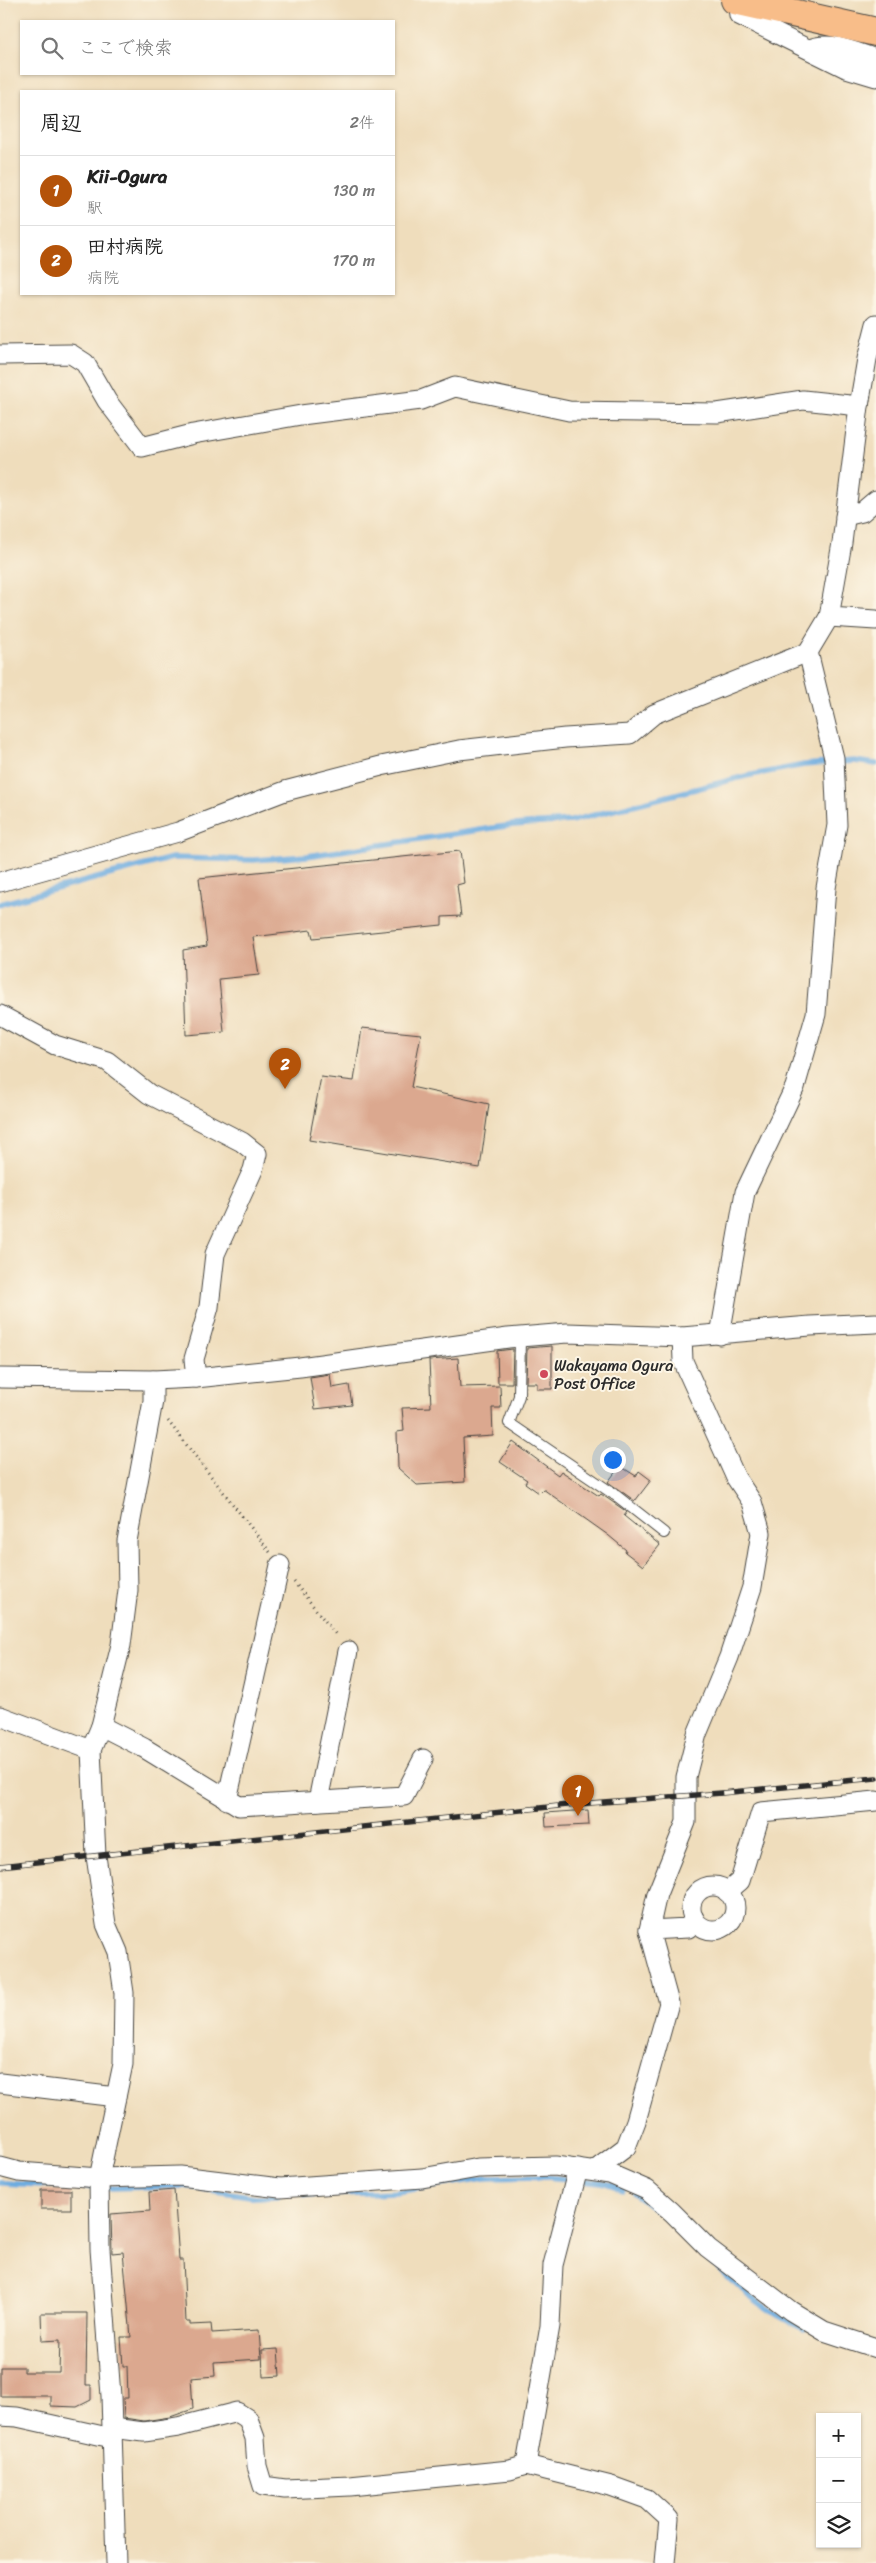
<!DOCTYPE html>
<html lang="ja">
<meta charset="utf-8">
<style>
body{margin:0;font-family:Sriracha,"Klee One",sans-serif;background:#f6f6f6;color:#222}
.controls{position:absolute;right:15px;bottom:15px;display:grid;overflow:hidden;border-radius:0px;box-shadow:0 1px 4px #0004}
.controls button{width:45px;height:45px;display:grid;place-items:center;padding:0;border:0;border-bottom:1px solid #e0e0e0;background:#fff;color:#222;font:25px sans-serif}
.you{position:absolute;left:612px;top:1459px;width:18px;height:18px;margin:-12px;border:4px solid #fff;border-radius:50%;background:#1a73e8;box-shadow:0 0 0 8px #1a73e833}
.badge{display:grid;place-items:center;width:32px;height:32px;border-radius:50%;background:#b45309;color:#fff;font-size:16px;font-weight:700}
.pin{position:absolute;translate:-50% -41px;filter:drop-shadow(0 1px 2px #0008)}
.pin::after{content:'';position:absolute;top:26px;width:18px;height:15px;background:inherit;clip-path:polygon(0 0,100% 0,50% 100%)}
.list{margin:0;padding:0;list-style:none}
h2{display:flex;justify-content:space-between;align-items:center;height:65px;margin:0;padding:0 20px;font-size:21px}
h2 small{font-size:16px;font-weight:400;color:#767676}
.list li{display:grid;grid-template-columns:32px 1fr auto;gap:15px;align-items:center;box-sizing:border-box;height:70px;padding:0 20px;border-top:1px solid #e0e0e0}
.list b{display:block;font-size:19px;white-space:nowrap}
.list p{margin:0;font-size:16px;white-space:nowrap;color:#767676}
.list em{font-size:16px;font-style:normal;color:#767676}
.icon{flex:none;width:28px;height:28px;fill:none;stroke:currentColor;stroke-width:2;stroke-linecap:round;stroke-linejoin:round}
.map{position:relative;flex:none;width:876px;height:2563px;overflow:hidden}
.search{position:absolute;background:#fff;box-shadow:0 1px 4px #0004;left:20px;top:20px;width:375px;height:55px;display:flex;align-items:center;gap:12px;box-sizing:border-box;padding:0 18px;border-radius:0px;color:#767676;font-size:19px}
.panel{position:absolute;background:#fff;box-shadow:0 1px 4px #0004;left:20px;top:90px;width:375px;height:205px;border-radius:0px}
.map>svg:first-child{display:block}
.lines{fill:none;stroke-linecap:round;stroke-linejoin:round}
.stream{stroke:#6dace0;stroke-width:5.5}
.building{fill:#dba88f}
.service-casing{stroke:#484641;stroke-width:12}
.minor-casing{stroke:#484641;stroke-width:21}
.primary-casing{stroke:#484641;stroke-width:30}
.path{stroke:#484641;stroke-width:3;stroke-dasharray:1 4;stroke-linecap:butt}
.service{stroke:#fff;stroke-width:10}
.minor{stroke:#fff;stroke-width:19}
.primary{stroke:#f8bd89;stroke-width:28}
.rail-casing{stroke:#2b2b2b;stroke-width:5.5}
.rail{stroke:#fcf5e5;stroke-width:4;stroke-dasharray:11;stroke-linecap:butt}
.poi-dot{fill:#d1495b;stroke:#fcf5e5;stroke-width:2}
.labels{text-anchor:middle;stroke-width:4;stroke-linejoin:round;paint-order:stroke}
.poi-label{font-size:16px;fill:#2b2b2b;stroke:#fcf5e5;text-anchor:start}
</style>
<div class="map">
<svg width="876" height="2563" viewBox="0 0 876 2563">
<rect width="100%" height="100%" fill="#fcf5e5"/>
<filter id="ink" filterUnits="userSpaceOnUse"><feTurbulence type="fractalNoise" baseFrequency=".02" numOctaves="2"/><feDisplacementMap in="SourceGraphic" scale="10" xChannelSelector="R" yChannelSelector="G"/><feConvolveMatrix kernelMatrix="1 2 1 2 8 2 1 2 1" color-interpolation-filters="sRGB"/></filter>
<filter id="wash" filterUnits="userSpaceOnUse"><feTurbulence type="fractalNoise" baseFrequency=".0096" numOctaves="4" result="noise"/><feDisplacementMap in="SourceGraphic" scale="20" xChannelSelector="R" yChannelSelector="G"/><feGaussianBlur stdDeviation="1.12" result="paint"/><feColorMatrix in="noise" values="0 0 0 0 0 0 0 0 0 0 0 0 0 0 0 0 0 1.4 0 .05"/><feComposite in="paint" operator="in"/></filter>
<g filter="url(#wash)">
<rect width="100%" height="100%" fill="#efddbc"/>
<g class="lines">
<g class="stream">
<polyline points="0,904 172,858 253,860 307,856 513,825 571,821 746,776 804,765 854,761 876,764"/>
<polyline points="0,2183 113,2188 184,2186 256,2197 278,2196"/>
<polyline points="634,2193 655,2209"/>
<polyline points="305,2195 396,2192 485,2178 546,2177 602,2182 623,2189"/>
<path d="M709 2259C735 2286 769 2313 804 2329"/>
</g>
</g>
<g id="blocks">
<g class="building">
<polygon points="460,851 464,883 457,885 461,916 442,917 442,925 313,938 311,930 253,937 259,975 219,979 224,1032 186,1035 183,950 207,946 199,878"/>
<polygon points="362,1028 421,1034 411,1087 489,1104 480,1168 309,1140 321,1077 354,1081"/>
<polygon points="552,1346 552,1389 537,1389 537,1383 526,1383 527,1348"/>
<polygon points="513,1349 512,1383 498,1383 497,1351"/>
<polygon points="458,1358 460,1387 500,1386 501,1408 492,1408 493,1436 463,1438 465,1482 417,1485 398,1468 397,1432 404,1431 402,1408 431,1407 429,1360"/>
<polygon points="330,1374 332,1388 349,1385 352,1405 315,1409 310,1377"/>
<polygon points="513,1442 558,1475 561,1471 599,1496 601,1494 627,1512 624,1516 660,1545 643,1566 625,1552 626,1550 608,1535 543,1489 539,1493 525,1483 527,1480 500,1462"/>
<polygon points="620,1466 636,1476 639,1471 651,1480 635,1501 608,1482"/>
<polygon points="588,1810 589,1825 546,1827 545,1813"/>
<rect x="41" y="2190" width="30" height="19"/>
<polygon points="174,2190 179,2260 183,2260 186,2322 190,2322 190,2325 211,2324 212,2333 259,2330 261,2359 214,2362 215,2376 191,2378 193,2409 170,2417 144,2421 124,2418 123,2398 128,2398 127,2366 123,2366 121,2337 131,2337 123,2252 112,2253 111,2214 150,2211 149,2192"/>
<polygon points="41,2313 87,2313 86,2385 91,2385 91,2400 77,2407 51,2406 51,2396 0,2396 0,2367 24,2367 24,2372 59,2372 60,2340 42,2341"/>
<polygon points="278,2349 280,2376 263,2377 262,2350"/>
</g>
</g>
</g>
<g filter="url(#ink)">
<use href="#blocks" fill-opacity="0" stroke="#484641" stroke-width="1"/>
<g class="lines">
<defs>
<polyline id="service" points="520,1337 519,1396 509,1423 618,1497 664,1533"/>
<g id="minor">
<polyline points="737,0 739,15 846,68 876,77"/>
<path d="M810 49C830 40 856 53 876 59"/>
<polyline points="0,355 71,354 85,363 107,401 142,447 193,434 301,415 421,400 455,387 569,411 717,413 803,400 859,406"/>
<polyline points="845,516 862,512 876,500"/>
<polyline points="829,617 876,620"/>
<polyline points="0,882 178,832 285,791 381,766 459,750 565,738 630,734 654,714 808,652 829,617 842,543 859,406 867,359 876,324"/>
<polyline points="0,1015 55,1045 107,1061 149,1094 242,1142 257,1154 253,1170 215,1254 209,1307 194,1359 196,1378"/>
<polyline points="720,1335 745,1192 795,1087 816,1014 826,888 837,825 834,758 808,652"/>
<polyline points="0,1378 153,1380 196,1378 300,1367 508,1338 567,1333 682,1337 810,1326 876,1323"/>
<polyline points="0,1716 91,1750"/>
<polyline points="101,1726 144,1748 239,1806 404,1796 423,1759"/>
<polyline points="227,1800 280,1565"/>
<polyline points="318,1801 348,1651"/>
<circle cx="713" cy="1908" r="22"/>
<polyline points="727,1892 740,1881 761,1812 876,1801"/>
<polyline points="649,1930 688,1928 694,1918"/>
<polyline points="0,2083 116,2097"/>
<polyline points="0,2167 19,2172 99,2178 180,2176 280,2188 422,2178 478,2168 555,2166 610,2174 647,2190 672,2212 708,2248 791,2311 824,2331 876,2348"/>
<polyline points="594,2171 626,2147 636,2121 669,2003 649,1930 657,1894 686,1822 686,1777 697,1734 729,1657 752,1587 761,1533 752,1502 736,1478 683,1361 682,1337"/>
<polyline points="0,2416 17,2417 112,2438"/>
<polyline points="112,2428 144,2432 178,2427 237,2412 248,2419 255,2438 257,2466 263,2486 285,2489 350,2486 510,2470 526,2465 611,2486 647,2499 669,2519 665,2563"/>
<polyline points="526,2465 550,2326 553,2265 578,2169"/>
<polyline points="116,2563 111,2396 100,2249 99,2178 123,2064 124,1993 118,1952 106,1924 96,1856 91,1750 101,1726 121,1645 128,1590 127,1541 153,1401 153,1380"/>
</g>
<polyline id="primary" points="735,0 876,32"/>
</defs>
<use href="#service" class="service-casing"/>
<use href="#minor" class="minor-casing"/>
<use href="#primary" class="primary-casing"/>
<g class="path">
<polyline points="168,1421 270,1552"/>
<polyline points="294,1582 337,1636"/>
</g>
<use href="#service" class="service"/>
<use href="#minor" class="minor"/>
<use href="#primary" class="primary"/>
<defs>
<polyline id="rail" points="0,1866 577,1804 722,1793 876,1778"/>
</defs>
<use href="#rail" class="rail-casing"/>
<use href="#rail" class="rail"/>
</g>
</g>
<circle class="poi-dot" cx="544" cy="1374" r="5"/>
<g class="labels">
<g class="poi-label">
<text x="554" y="1371">Wakayama Ogura<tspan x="554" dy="18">Post Office</tspan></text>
</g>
</g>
</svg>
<div class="controls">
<button>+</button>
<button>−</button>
<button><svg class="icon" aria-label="layers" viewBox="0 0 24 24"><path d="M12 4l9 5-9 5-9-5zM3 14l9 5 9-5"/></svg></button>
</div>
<div class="you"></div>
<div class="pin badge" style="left:578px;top:1816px">1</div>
<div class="pin badge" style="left:285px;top:1089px">2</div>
<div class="search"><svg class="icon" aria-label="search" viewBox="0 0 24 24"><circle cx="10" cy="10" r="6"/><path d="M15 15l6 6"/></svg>ここで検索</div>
<section class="panel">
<h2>周辺<small>2件</small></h2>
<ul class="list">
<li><span class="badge">1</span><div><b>Kii-Ogura</b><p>駅</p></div><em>130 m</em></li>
<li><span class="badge">2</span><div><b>田村病院</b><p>病院</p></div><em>170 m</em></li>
</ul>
</section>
</div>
